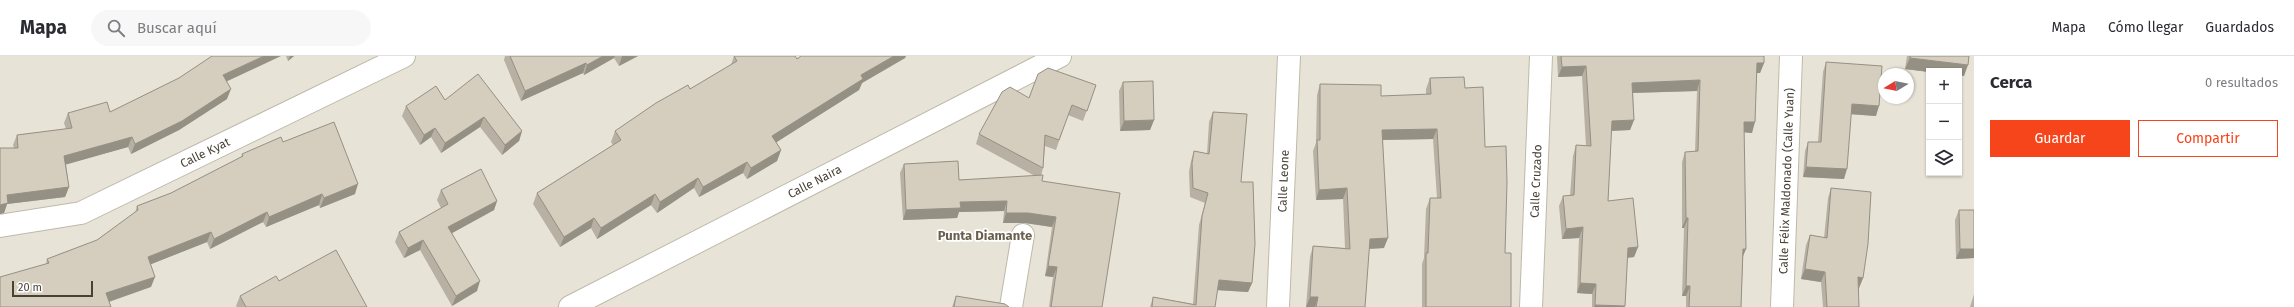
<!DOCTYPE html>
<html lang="es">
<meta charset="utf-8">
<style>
body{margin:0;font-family:"Fira Sans",sans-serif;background:#f7f7f7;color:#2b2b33}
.controls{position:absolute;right:12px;top:12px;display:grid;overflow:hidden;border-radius:0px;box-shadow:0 1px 3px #0004}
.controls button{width:36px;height:36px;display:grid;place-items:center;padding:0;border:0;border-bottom:1px solid #e1e1e2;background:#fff;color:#2b2b33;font:20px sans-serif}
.compass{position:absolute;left:1878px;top:12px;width:36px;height:36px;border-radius:50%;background:#fff;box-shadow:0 1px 3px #0004;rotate:260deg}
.scale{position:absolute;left:12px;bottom:10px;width:81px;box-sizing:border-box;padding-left:4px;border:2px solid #474136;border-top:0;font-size:11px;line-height:14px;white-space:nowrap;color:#474136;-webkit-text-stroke:3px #fff;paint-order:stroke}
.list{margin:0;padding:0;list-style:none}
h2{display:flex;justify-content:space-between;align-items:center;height:52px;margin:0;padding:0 16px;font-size:17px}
h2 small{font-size:13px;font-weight:400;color:#7c7c81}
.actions{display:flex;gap:8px;padding:12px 16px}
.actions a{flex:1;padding:9px 0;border:1px solid #f7451b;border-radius:0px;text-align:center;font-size:14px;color:#f7451b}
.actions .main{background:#f7451b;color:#fff}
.icon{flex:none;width:22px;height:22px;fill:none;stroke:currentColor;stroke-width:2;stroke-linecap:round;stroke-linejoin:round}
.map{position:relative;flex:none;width:1974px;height:251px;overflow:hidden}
header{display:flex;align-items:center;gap:24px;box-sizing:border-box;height:56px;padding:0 20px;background:#fff;border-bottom:1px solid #e1e1e2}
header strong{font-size:19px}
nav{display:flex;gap:22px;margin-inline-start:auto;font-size:14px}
.search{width:280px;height:36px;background:#f7f7f7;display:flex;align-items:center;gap:10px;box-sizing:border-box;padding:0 14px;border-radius:22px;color:#7c7c81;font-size:15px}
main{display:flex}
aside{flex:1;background:#fff}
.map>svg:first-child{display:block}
.residential{fill:#e7e3d6;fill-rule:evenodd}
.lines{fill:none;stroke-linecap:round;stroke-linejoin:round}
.minor-casing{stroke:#bfb9aa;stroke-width:24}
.minor{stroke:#fff;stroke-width:22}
.wall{fill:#b7b0a3}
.shaded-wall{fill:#959084}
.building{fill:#d5cdbd;stroke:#959084}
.labels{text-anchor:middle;stroke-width:3.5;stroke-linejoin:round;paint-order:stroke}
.street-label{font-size:12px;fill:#474136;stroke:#fff}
.neighbourhood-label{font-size:13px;font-weight:bold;fill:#695f4e;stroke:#fff}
</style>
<header>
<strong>Mapa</strong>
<div class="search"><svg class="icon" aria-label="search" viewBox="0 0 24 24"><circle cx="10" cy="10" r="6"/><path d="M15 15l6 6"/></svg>Buscar aquí</div>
<nav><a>Mapa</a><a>Cómo llegar</a><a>Guardados</a></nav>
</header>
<main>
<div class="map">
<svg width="1974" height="251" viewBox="0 0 1974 251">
<rect width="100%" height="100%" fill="#f3f0e7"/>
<path class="residential" d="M0 0H1974V251H0ZM1929 15H1959V117H1929ZM1884 18H1908V42H1884Z"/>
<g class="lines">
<defs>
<g id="minor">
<path id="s1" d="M0 170 81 157 404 0"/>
<path id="s2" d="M570 251 1060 0"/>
<polyline points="1011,251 1023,179"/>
<path id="s3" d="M1278 251 1289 0"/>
<path id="s4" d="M1531 251 1541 0"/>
<path id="s5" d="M1782 251 1791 0"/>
</g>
</defs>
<use href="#minor" class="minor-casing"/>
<use href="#minor" class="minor"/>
</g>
<g class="wall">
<polygon points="286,0 294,0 288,5"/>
<polygon points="505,0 638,0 619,10 614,2 584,19 583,17 521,45 504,4"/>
<polygon points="734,0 797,3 801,0 906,0 905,2 862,27 859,34 776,86 781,94 777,105 747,123 743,117 699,141 694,132 657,157 651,149 597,183 591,172 560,191 533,148 537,137 613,89 611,86 615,75 690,33 731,9"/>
<polygon points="1557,0 1764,0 1764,7 1760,17 1757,17 1752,77 1744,76 1743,202 1741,251 1686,251 1686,240 1682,240 1684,172 1682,172 1682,106 1685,96 1695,96 1697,35 1633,37 1634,64 1630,74 1611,75 1608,145 1638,191 1634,201 1627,202 1625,250 1624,251 1592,251 1592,238 1577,237 1579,182 1562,183 1559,150 1563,140 1570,140 1573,100 1576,89 1586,90 1582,20 1558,21"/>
<polygon points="1907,0 1969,0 1964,20 1959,19 1959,15 1929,15 1929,16 1905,13"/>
<polygon points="1826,6 1876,60 1851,58 1844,123 1803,121 1805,95 1808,86 1818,86 1823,16"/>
<polygon points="1430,22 1465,32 1485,91 1505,197 1511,251 1422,251 1422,208 1424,202 1426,153 1430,142 1437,142 1433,83 1383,84 1384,192 1369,193 1365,251 1306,251 1310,201 1313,190 1345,192 1343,143 1316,144 1313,95 1316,87 1317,39 1320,28 1381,40 1426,39 1426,33"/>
<polygon points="227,26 227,43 179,74 131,98 128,91 66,108 69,131 65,141 7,148 4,157 0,158 0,92 14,92 13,89 17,79 66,73 64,67 68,57 110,56"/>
<polygon points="1123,26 1154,64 1150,74 1120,75 1119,35"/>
<polygon points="1096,29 1083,65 1068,59 1056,94 1045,90 1043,112 1041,120 1042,125 1102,251 1049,251 1053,221 1045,220 1052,171 1025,167 1003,167 1004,155 959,156 957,162 903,164 900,117 904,108 959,124 1035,120 976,88 979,78 1029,42"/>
<polygon points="445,44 522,75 519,85 502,99 480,71 441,97 431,81 420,89 402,60 406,50"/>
<polygon points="1213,56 1241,126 1252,227 1248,236 1217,234 1215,251 1150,251 1153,241 1193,248 1199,169 1205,147 1190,141 1189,116 1191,105 1194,95 1207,98 1209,66"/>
<polygon points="283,86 355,138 320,152 319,149 266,171 263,166 210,193 207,186 151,208 151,231 46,208 47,203 97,184 135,157 137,150 171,137 241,102 242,98"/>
<polygon points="1831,132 1863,222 1859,232 1858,231 1859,251 1823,251 1821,226 1801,223 1806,189 1810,179 1824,182 1828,142"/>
<polygon points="441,134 497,145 494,154 452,177 477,235 452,250 420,194 404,202 395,186 399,176 441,152 437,144"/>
<polygon points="1959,154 1974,202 1956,203 1955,164"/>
<polygon points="279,225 367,251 237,251 236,250 240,240"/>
<polygon points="1974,238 1974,251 1970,251 1971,248"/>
<polygon points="956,240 1009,251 952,251"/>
</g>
<g class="shaded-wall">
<polygon points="264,0 281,0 219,29 223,19"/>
<polygon points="290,0 294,0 288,5"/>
<polygon points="603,0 615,0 614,2 584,19 587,9"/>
<polygon points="622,0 638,0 619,10"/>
<polygon points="894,0 906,0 905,2 862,27 859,34 769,91 772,80 861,19"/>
<polygon points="1910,2 1968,9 1964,20 1959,19 1959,15 1929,15 1929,16 1905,13"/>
<polygon points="586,7 583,17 521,45 525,35"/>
<polygon points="1757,7 1764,7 1760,17 1753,17"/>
<polygon points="1586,10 1582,20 1558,21 1562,11"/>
<polygon points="1700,24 1697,35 1628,37 1632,27"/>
<polygon points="231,33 227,43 179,74 131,98 135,88"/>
<polygon points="1852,48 1879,50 1876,60 1848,58"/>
<polygon points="484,61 480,71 441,97 445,87"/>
<polygon points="1154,64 1150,74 1120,75 1124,65"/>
<polygon points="1634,64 1630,74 1608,75 1612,65"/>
<polygon points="1744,66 1755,66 1752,77 1740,76"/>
<polygon points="435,72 431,81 420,89 424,79"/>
<polygon points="1437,73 1433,83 1379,84 1382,74"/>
<polygon points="522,75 519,85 502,99 505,89"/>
<polygon points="132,81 128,91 61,110 64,100"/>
<polygon points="781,94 777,105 747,123 751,112"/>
<polygon points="747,106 743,117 699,141 703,131"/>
<polygon points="1806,111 1847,113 1844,123 1803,121"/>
<polygon points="698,122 694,132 657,157 660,146"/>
<polygon points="358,128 355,138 320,152 324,142"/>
<polygon points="69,131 65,141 7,148 4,157 0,158 0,149 7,139"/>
<polygon points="1347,132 1343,143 1316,144 1319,134"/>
<polygon points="322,138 319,149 266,171 269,161"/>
<polygon points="655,138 651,149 597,183 601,172"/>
<polygon points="497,145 494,154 445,181 448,171"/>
<polygon points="1007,145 1004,155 959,156 957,162 903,164 906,154 960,146"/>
<polygon points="267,156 263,166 210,193 214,183"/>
<polygon points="1006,157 1028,157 1056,161 1052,171 1025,167 1003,167"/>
<polygon points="594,162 591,172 560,191 564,181"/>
<polygon points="1686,162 1688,162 1684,172 1682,172"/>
<polygon points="1583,171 1579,182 1562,183 1566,173"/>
<polygon points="211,176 207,186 144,211 148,201"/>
<polygon points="1388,182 1384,192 1366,193 1370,183"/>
<polygon points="423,184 420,194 404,202 408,192"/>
<polygon points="1638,191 1634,201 1624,202 1628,192"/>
<polygon points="1743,193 1746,193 1742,203"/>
<polygon points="1960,193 1974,193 1974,202 1956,203"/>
<polygon points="1048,210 1057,211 1053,221 1045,220"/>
<polygon points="1805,213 1825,216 1821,226 1801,223"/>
<polygon points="155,221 151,231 103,248 106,237"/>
<polygon points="1858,221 1863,222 1859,232 1854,231"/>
<polygon points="1219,224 1252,227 1248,236 1215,234"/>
<polygon points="480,225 477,235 452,250 456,240"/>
<polygon points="1580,227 1596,228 1592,238 1577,237"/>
<polygon points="1686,230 1690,230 1686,240 1682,240"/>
<polygon points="1310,241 1318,241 1315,251 1306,251"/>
<polygon points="1595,249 1625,250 1624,251 1594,251"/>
</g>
<g class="building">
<polygon points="212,0 264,0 223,19 231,33 182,65 135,88 132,81 64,100 69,131 7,139 8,147 0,149 0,92 18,92 17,79 72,72 68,57 107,46 110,56 179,22"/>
<polygon points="510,0 603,0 587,9 586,7 525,35"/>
<polygon points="734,0 795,0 797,3 801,0 894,0 861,19 863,23 772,80 781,94 751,112 747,106 703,131 698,122 660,146 655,138 601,172 594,162 564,181 537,137 621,84 615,75 656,47 688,29 690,33 737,5"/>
<polygon points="1561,0 1764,0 1764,7 1757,7 1755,66 1744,66 1746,193 1743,193 1741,251 1689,251 1690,230 1686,230 1688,162 1686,162 1685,96 1698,95 1700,24 1632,27 1634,64 1612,65 1608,145 1633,142 1638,191 1628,192 1625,250 1595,249 1596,228 1580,227 1583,171 1566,173 1563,140 1574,139 1576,89 1591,90 1586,10 1562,11"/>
<polygon points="1910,0 1969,0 1968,9 1910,2"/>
<polygon points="1826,6 1882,10 1879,50 1852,48 1847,113 1806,111 1808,86 1821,86"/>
<polygon points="1048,12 1096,29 1087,55 1072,49 1059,84 1045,79 1043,112 979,78 1002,36 1010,31 1029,42 1038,18"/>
<polygon points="478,18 522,75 505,89 484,61 445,87 435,72 424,79 406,50 436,30 445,44"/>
<polygon points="1464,21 1465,32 1483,31 1485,91 1506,90 1507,126 1505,197 1511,197 1511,251 1426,251 1426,197 1428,197 1430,142 1441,142 1437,73 1382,74 1388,182 1370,183 1365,251 1316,251 1318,241 1310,241 1313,190 1350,193 1347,132 1319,134 1317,84 1320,84 1320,28 1381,29 1381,40 1431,38 1430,22"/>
<polygon points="1153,25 1154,64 1124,65 1123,26"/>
<polygon points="1213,56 1247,58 1241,126 1253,126 1255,188 1252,227 1219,224 1215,251 1152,251 1153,241 1196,249 1202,160 1208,137 1193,132 1192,107 1194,95 1209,98"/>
<polygon points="334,66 358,128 324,142 322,138 269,161 267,156 214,183 211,176 148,201 155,221 106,237 111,251 0,251 0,221 49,207 47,203 97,184 138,154 137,150 171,137 243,100 242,98 281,81 283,86"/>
<polygon points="958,105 959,124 1043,119 1042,125 1120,137 1102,251 1051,251 1057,211 1048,210 1056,161 1028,157 1006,157 1007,145 960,146 961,152 906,154 904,108"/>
<polygon points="481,113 497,145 448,171 480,225 456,240 423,184 408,192 399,176 448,148 441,134"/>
<polygon points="1831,132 1871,136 1868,188 1863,222 1858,221 1859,251 1827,251 1825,216 1805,213 1810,179 1827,182"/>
<polygon points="1959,154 1974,154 1974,193 1960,193"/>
<polygon points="336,194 367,251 246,251 240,240 276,220 279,225"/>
<polygon points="956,240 1005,248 1009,251 954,251"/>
</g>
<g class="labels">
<g class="street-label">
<text dy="4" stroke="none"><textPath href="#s1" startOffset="220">Calle Kyat</textPath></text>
<text dy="4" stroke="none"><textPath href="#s2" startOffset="275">Calle Naira</textPath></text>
<text dy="4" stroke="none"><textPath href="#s3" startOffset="126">Calle Leone</textPath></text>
<text dy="4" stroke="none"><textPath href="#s4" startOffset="126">Calle Cruzado</textPath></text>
<text dy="4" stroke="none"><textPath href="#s5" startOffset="126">Calle Félix Maldonado (Calle Yuan)</textPath></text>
</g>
<g class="neighbourhood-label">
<text x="985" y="184">Punta Diamante</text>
</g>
</g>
</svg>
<div class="controls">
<button>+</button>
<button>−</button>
<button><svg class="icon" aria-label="layers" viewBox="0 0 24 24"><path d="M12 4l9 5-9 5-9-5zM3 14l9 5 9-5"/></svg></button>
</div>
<svg class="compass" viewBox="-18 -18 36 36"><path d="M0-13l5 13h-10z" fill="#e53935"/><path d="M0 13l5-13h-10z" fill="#7c7c81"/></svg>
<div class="scale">20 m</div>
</div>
<aside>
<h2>Cerca<small>0 resultados</small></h2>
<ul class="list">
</ul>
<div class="actions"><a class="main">Guardar</a><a>Compartir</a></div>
</aside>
</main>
